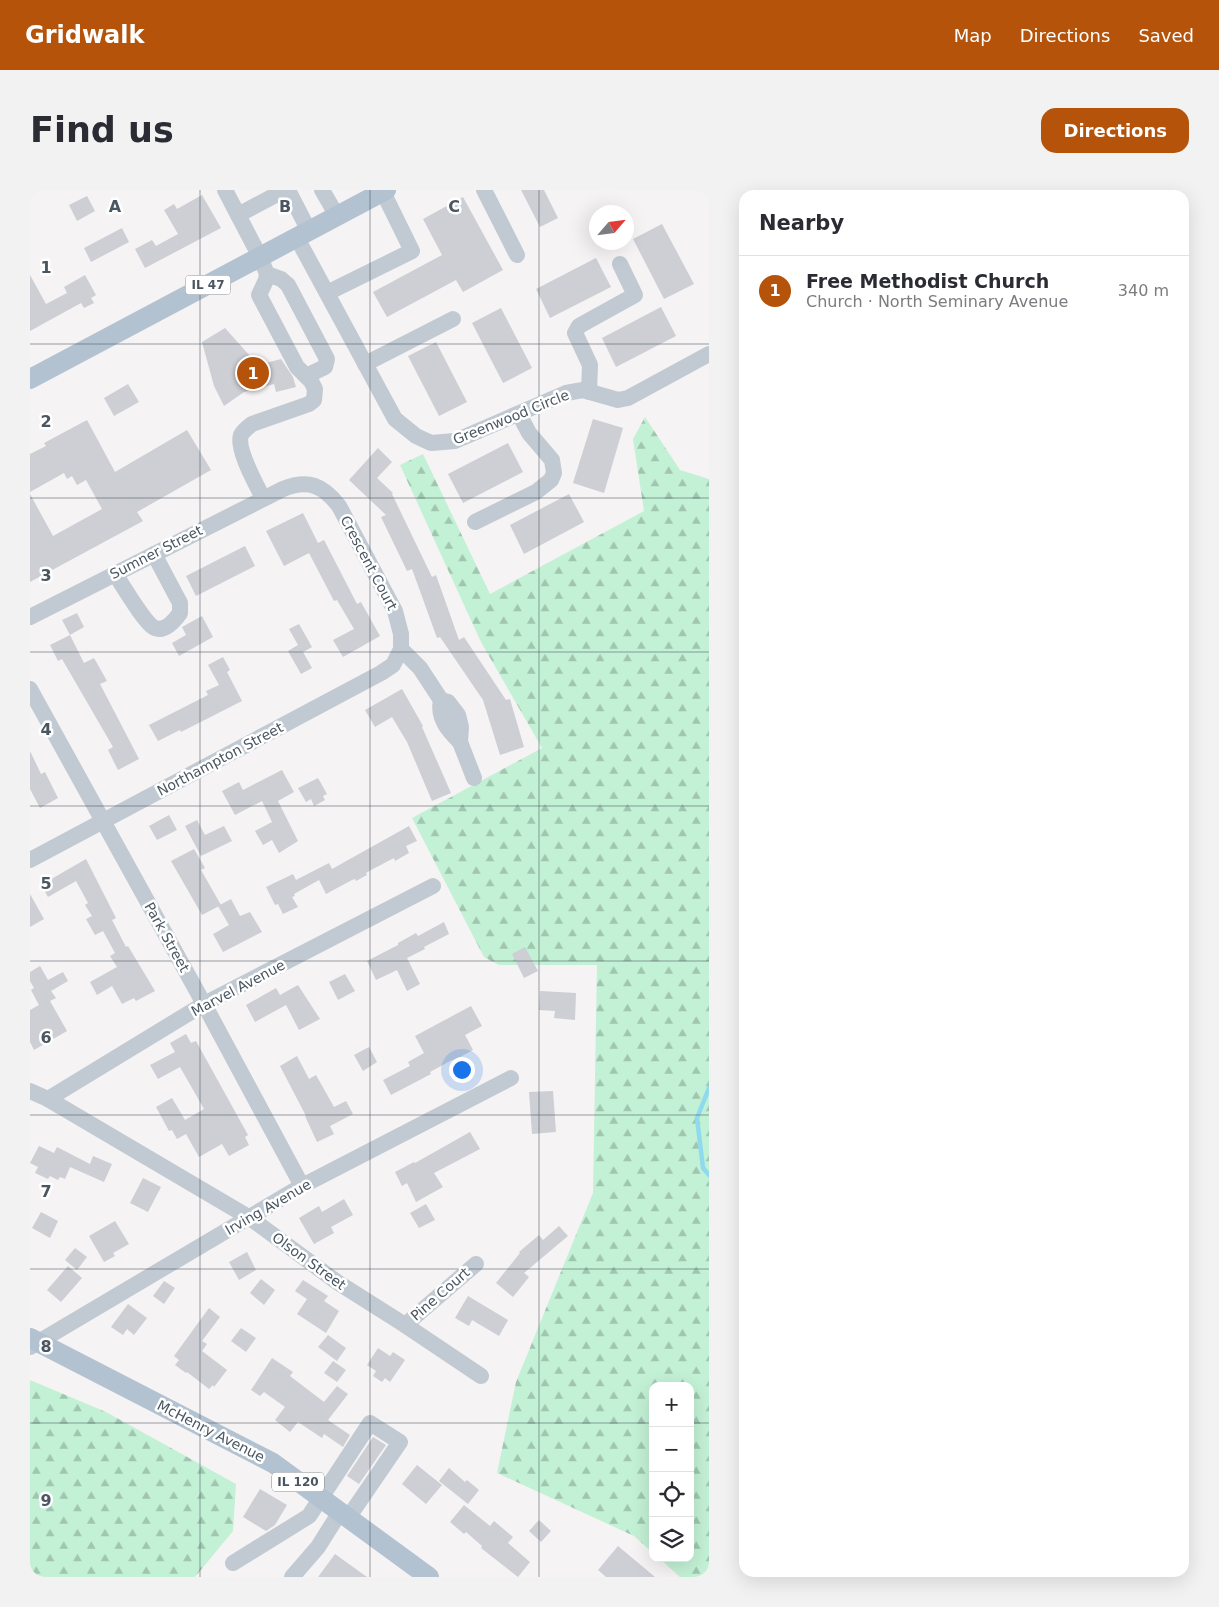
<!DOCTYPE html>
<meta charset="utf-8">
<style>
body{margin:0;font-family:"DejaVu Sans",sans-serif;background:#f2f2f3;color:#2b2b33}
.controls{position:absolute;right:15px;bottom:15px;display:grid;overflow:hidden;border-radius:10px;box-shadow:0 5px 20px #0002}
.controls button{width:45px;height:45px;display:grid;place-items:center;padding:0;border:0;border-bottom:1px solid #e1e1e2;background:#fff;color:#2b2b33;font:25px sans-serif}
.compass{position:absolute;left:559px;top:15px;width:45px;height:45px;border-radius:50%;background:#fff;box-shadow:0 5px 20px #0002;rotate:62deg}
.you{position:absolute;left:431px;top:879px;width:18px;height:18px;margin:-12px;border:4px solid #fff;border-radius:50%;background:#1a73e8;box-shadow:0 0 0 8px #1a73e833}
.badge{display:grid;place-items:center;width:32px;height:32px;border-radius:50%;background:#b45309;color:#fff;font-size:16px;font-weight:700}
.pin{position:absolute;translate:-50% -50%;border:2px solid #fff;box-shadow:0 1px 5px #0006}
.list{margin:0;padding:0;list-style:none}
h2{display:flex;justify-content:space-between;align-items:center;height:65px;margin:0;padding:0 20px;font-size:21px}
h2 small{font-size:16px;font-weight:400;color:#7c7c81}
.list li{display:grid;grid-template-columns:32px 1fr auto;gap:15px;align-items:center;box-sizing:border-box;height:70px;padding:0 20px;border-top:1px solid #e1e1e2}
.list b{display:block;font-size:19px;white-space:nowrap}
.list p{margin:0;font-size:16px;white-space:nowrap;color:#7c7c81}
.list em{font-size:16px;font-style:normal;color:#7c7c81}
.icon{flex:none;width:28px;height:28px;fill:none;stroke:currentColor;stroke-width:2;stroke-linecap:round;stroke-linejoin:round}
.map{position:relative;flex:none;width:679px;height:1387px;overflow:hidden;border-radius:15px}
header{display:flex;align-items:center;gap:30px;box-sizing:border-box;height:70px;padding:0 25px;background:#b45309;color:#fff}
header strong{font-size:24px}
nav{display:flex;gap:28px;margin-inline-start:auto;font-size:18px}
.intro{display:flex;align-items:center;justify-content:space-between;box-sizing:border-box;height:120px;padding:0 30px}
h1{margin:0;font-size:35px}
.button{padding:12px 22px;border-radius:15px;background:#b45309;color:#fff;font-size:18px;font-weight:700}
main{display:flex;gap:30px;padding:0 30px}
aside{flex:1;background:#fff;border-radius:15px;box-shadow:0 5px 20px #0002}
.map>svg:first-child{display:block}
.forest{fill:url(#forest-firs)}
.lines{fill:none;stroke-linecap:round;stroke-linejoin:round}
.stream{stroke:#90daee;stroke-width:4.5}
.building{fill:#cdcfd5}
.minor{stroke:#c1cad2;stroke-width:16}
.major{stroke:#b3c2d1;stroke-width:20}
.grid{fill:none;stroke:#4a5661;stroke-width:1;stroke-opacity:0.55}
.labels{text-anchor:middle;stroke-width:5;stroke-linejoin:round;paint-order:stroke}
.shield{fill:#fff;stroke:#808990;stroke-width:1}
.shield-label{font-size:12px;font-weight:bold;fill:#4a5661}
.street-label{font-size:14px;fill:#4a5661;stroke:#fff}
.grid-label{font-size:16px;text-anchor:middle;font-weight:bold;fill:#4a5661;stroke:#fff;stroke-width:5;stroke-linejoin:round;paint-order:stroke}
</style>
<header>
<strong>Gridwalk</strong>
<nav><a>Map</a><a>Directions</a><a>Saved</a></nav>
</header>
<div class="intro"><h1>Find us</h1><a class="button">Directions</a></div>
<main>
<div class="map">
<svg width="679" height="1387" viewBox="0 0 679 1387">
<defs>
<pattern id="forest-firs" width="22" height="20" patternUnits="userSpaceOnUse" patternTransform="scale(1.25)"><rect width="22" height="20" fill="#c3f1d5"/><path d="M5 1l3.5 6h-7zM16 11l3.5 6h-7z" fill="#a0c6b0"/></pattern>
</defs>
<rect width="100%" height="100%" fill="#f5f3f3"/>
<g class="forest">
<polygon points="615,227 650,280 679,289 679,1387 650,1387 629,1368 660,1368 660,1196 623,1196 623,1363 604,1346 467,1283 486,1192 563,1003 567,775 469,775 454,767 382,628 512,558 451,452 370,275 393,264 460,404 614,321 603,249"/>
<polygon points="0,1190 76,1222 206,1294 203,1341 165,1387 0,1387"/>
</g>
<g class="lines">
<polyline class="stream" points="679,898 667,928 673,978 679,985"/>
</g>
<g class="building">
<polygon points="491,0 514,0 528,28 510,37"/>
<polygon points="172,5 191,38 115,78 105,59 122,50 126,56 148,44 134,20 144,14 147,19"/>
<polygon points="57,6 65,21 47,31 39,15"/>
<polygon points="433,7 473,80 433,102 426,90 357,127 343,102 412,65 393,29"/>
<polygon points="632,34 664,94 634,109 603,49"/>
<polygon points="92,38 99,52 61,72 54,58"/>
<polygon points="566,68 581,97 520,128 506,99"/>
<polygon points="0,85 16,114 37,103 34,97 55,85 66,105 61,108 64,113 54,118 51,113 0,141"/>
<polygon points="631,117 646,146 586,177 572,148"/>
<polygon points="471,118 502,178 473,193 442,133"/>
<polygon points="195,138 228,175 251,169 263,187 266,197 246,202 244,194 214,202 194,216 184,196 172,152"/>
<polygon points="406,152 437,212 409,226 378,166"/>
<polygon points="98,194 109,212 84,226 74,208"/>
<polygon points="563,229 593,238 574,303 543,293"/>
<polygon points="57,230 85,282 157,240 181,280 107,322 113,331 0,392 0,304 23,346 72,319 56,290 47,295 42,286 37,289 34,283 0,302 0,264 16,256 14,253"/>
<polygon points="478,253 493,282 433,313 418,284"/>
<polygon points="348,258 362,272 347,288 363,303 362,304 402,387 406,385 429,450 434,447 476,510 480,509 494,557 470,565 453,510 410,447 407,448 382,379 377,381 351,327 356,325 319,290"/>
<polygon points="539,304 554,332 494,364 480,335"/>
<polygon points="273,323 288,353 294,350 327,414 331,412 350,446 313,467 303,450 324,439 307,410 304,411 279,363 254,376 236,341"/>
<polygon points="215,356 225,376 166,406 156,386"/>
<polygon points="47,423 54,437 40,445 32,430"/>
<polygon points="172,426 183,447 149,466 142,453 156,445 152,437"/>
<polygon points="269,434 282,457 273,462 282,478 271,484 258,461 268,455 259,439"/>
<polygon points="40,445 54,473 64,468 77,491 70,494 109,569 88,580 78,560 83,557 32,469 28,471 20,455"/>
<polygon points="193,467 200,480 197,482 212,511 151,542 150,540 128,551 119,535 178,505 176,501 189,495 178,475"/>
<polygon points="372,499 393,536 392,537 421,603 402,611 377,552 362,527 345,537 335,520"/>
<polygon points="0,561 11,584 15,582 28,608 10,618 0,599"/>
<polygon points="252,580 264,602 248,611 268,651 249,663 242,650 233,655 225,641 242,632 232,611 205,625 192,601 209,592 213,600"/>
<polygon points="288,588 297,604 293,606 295,610 284,616 281,609 276,612 268,598"/>
<polygon points="139,625 147,640 127,650 119,636"/>
<polygon points="167,630 175,645 194,636 202,651 171,666 155,636"/>
<polygon points="379,636 387,651 376,656 379,663 365,671 364,668 341,680 336,683 337,685 326,691 325,689 322,690 296,704 289,690 264,704 265,706 262,707 268,717 253,724 248,714 245,715 236,697 263,684 266,690 299,673 302,679"/>
<polygon points="164,659 175,678 171,680 191,715 172,725 141,671"/>
<polygon points="56,669 86,728 82,730 96,757 98,756 125,801 106,811 104,808 92,814 82,796 67,805 60,792 87,777 80,766 85,763 73,741 65,745 56,729 62,726 55,715 58,713 46,691 18,707 11,695"/>
<polygon points="0,704 14,729 0,737"/>
<polygon points="201,709 210,726 220,722 232,742 193,762 183,744 199,735 188,716"/>
<polygon points="414,732 419,744 394,757 395,759 377,768 390,794 377,801 367,780 346,790 337,771 368,755 368,753 386,743 388,746"/>
<polygon points="495,757 508,781 494,788 482,764"/>
<polygon points="10,776 18,790 33,782 38,791 21,801 26,808 20,811 37,841 4,860 0,852 0,820 9,815 1,800 4,798 0,791 0,782"/>
<polygon points="315,784 325,801 308,810 299,792"/>
<polygon points="268,795 290,829 269,840 256,815 225,832 216,815 246,798 250,805"/>
<polygon points="510,801 546,803 545,830 524,828 525,821 509,820"/>
<polygon points="441,816 452,836 435,845 443,860 423,871 422,870 400,882 401,884 361,905 353,890 380,876 378,872 394,863 385,846"/>
<polygon points="156,844 161,853 166,851 218,945 215,947 219,955 199,966 192,954 169,967 156,944 147,949 142,940 139,941 126,917 142,908 155,930 174,919 150,877 128,889 120,875 145,862 140,853"/>
<polygon points="339,857 347,872 333,881 324,865"/>
<polygon points="267,866 279,889 286,885 304,917 316,911 323,924 300,936 304,944 287,952 275,926 276,926 250,876"/>
<polygon points="523,901 526,942 502,944 499,902"/>
<polygon points="440,942 450,959 404,983 413,997 386,1012 377,993 372,996 365,982 384,972 385,973"/>
<polygon points="9,956 24,963 27,957 60,974 63,966 82,974 74,992 40,977 35,989 30,987 28,990 20,986 18,989 5,983 8,977 0,973"/>
<polygon points="113,988 131,997 118,1022 100,1013"/>
<polygon points="314,1009 323,1025 301,1037 304,1043 284,1054 269,1028 289,1016 292,1022"/>
<polygon points="396,1014 405,1030 389,1038 380,1023"/>
<polygon points="11,1022 28,1031 20,1048 2,1038"/>
<polygon points="85,1031 99,1054 83,1063 85,1066 74,1072 59,1046"/>
<polygon points="529,1036 538,1046 494,1083 499,1087 483,1107 466,1093 490,1063 489,1062 509,1045 513,1050"/>
<polygon points="45,1058 57,1067 47,1080 35,1070"/>
<polygon points="217,1062 226,1080 209,1090 199,1072"/>
<polygon points="38,1076 52,1088 31,1112 17,1100"/>
<polygon points="231,1089 245,1100 234,1115 220,1103"/>
<polygon points="273,1090 298,1106 294,1111 309,1121 296,1143 267,1124 277,1109 265,1101"/>
<polygon points="134,1091 145,1098 134,1114 123,1106"/>
<polygon points="438,1106 478,1130 469,1146 442,1130 439,1136 425,1128"/>
<polygon points="98,1114 117,1128 104,1145 97,1139 93,1145 81,1137"/>
<polygon points="179,1118 190,1127 172,1151 177,1154 172,1161 197,1180 184,1197 183,1195 179,1199 157,1182 156,1183 145,1175 149,1170 144,1166"/>
<polygon points="211,1138 226,1148 216,1162 201,1151"/>
<polygon points="298,1145 316,1158 307,1171 288,1157"/>
<polygon points="348,1158 360,1166 363,1162 375,1170 360,1192 355,1188 352,1192 343,1186 346,1181 337,1175"/>
<polygon points="242,1168 263,1182 260,1186 294,1212 307,1196 318,1204 298,1230 320,1245 313,1257 294,1244 292,1248 268,1232 260,1242 245,1230 255,1217 234,1202 230,1206 221,1200"/>
<polygon points="303,1171 316,1180 307,1192 294,1183"/>
<polygon points="343,1247 356,1255 329,1294 317,1286"/>
<polygon points="387,1275 412,1295 396,1314 372,1294"/>
<polygon points="419,1278 435,1292 437,1290 449,1300 438,1314 409,1291"/>
<polygon points="230,1299 257,1315 245,1335 236,1341 213,1327"/>
<polygon points="434,1315 460,1336 464,1331 483,1347 478,1353 500,1372 488,1387 451,1358 452,1356 436,1342 434,1344 420,1332"/>
<polygon points="509,1330 521,1341 511,1352 499,1341"/>
<polygon points="588,1356 625,1387 576,1387 568,1380"/>
<polygon points="305,1364 337,1387 288,1387"/>
</g>
<g class="lines">
<g class="minor">
<path d="M195 0 230 67 237 84 236 90 229 105 267 177 281 191 285 199 284 210 279 214 222 234C217 238 214 240 211 245 206 259 226 294 233 308"/>
<polyline points="258,0 279,41"/>
<polyline points="292,0 307,26"/>
<polyline points="454,0 487,65"/>
<polyline points="208,25 255,0"/>
<polyline points="267,48 365,229 386,246 401,253 425,251 536,203 553,200 588,210 598,208 679,164"/>
<polyline points="237,84 251,89 258,95 297,169 295,177 276,186"/>
<polyline points="297,103 382,61 353,2"/>
<polyline points="335,174 423,129"/>
<polyline points="559,202 560,175 545,143 549,136 605,105 590,74"/>
<polyline points="445,332 506,302 521,290 524,283 522,270 499,243 489,224"/>
<path d="M85 384C92 394 115 434 125 438 135 442 145 430 150 423V413L124 364"/>
<path d="M0 427 253 299C278 289 293 295 309 316L365 421 371 444V459L390 478 411 510 418 512 428 525 431 537 430 552 444 588"/>
<polyline points="0,499 174,814 272,996"/>
<path d="M411 510C407 528 418 540 430 552"/>
<polyline points="0,670 351,483 363,475 371,459"/>
<polyline points="0,901 18,909 220,1028 307,1092 375,1135 451,1186"/>
<polyline points="18,909 174,814 403,696"/>
<polyline points="375,1135 446,1074"/>
<polyline points="0,1157 272,996 481,888"/>
<polyline points="203,1373 279,1326 340,1233 370,1252 318,1328"/>
<polyline points="262,1387 288,1357 310,1322"/>
</g>
<g class="major">
<polyline points="0,189 356,0"/>
<polyline points="0,1148 243,1273 399,1387"/>
</g>
</g>
<path class="grid" d="M170 0V1387M340 0V1387M509 0V1387M0 154H679M0 308H679M0 462H679M0 616H679M0 771H679M0 925H679M0 1079H679M0 1233H623M660 1233H679"/>
<g class="labels">
<g class="shield">
<rect x="155.5" y="85.5" width="45" height="19" rx="4"/>
<rect x="242" y="1282.5" width="52" height="19" rx="4"/>
</g>
<g class="shield-label">
<text x="178" y="99">IL 47</text>
<text x="268" y="1296">IL 120</text>
</g>
<g class="street-label">
<text transform="translate(481 227) rotate(-22)" y="5">Greenwood Circle</text>
<text transform="translate(126 362) rotate(-27)" y="5">Sumner Street</text>
<text transform="translate(339 373) rotate(62)" y="5">Crescent Court</text>
<text transform="translate(190 569) rotate(-28)" y="5">Northampton Street</text>
<text transform="translate(137 747) rotate(61)" y="5">Park Street</text>
<text transform="translate(208 798) rotate(-28)" y="5">Marvel Avenue</text>
<text transform="translate(238 1017) rotate(-30)" y="5">Irving Avenue</text>
<text transform="translate(279 1071) rotate(36)" y="5">Olson Street</text>
<text transform="translate(410 1104) rotate(-41)" y="5">Pine Court</text>
<text transform="translate(181 1241) rotate(27)" y="5">McHenry Avenue</text>
</g>
</g>
<g class="grid-label">
<text x="85" y="22">A</text>
<text x="255" y="22">B</text>
<text x="424" y="22">C</text>
<text x="16" y="83">1</text>
<text x="16" y="237">2</text>
<text x="16" y="391">3</text>
<text x="16" y="545">4</text>
<text x="16" y="699">5</text>
<text x="16" y="853">6</text>
<text x="16" y="1007">7</text>
<text x="16" y="1162">8</text>
<text x="16" y="1316">9</text>
</g>
</svg>
<div class="controls">
<button>+</button>
<button>−</button>
<button><svg class="icon" aria-label="locate" viewBox="0 0 24 24"><circle cx="12" cy="12" r="6"/><path d="M12 2v4M12 18v4M2 12h4M18 12h4"/></svg></button>
<button><svg class="icon" aria-label="layers" viewBox="0 0 24 24"><path d="M12 4l9 5-9 5-9-5zM3 14l9 5 9-5"/></svg></button>
</div>
<svg class="compass" viewBox="-18 -18 36 36"><path d="M0-13l5 13h-10z" fill="#e53935"/><path d="M0 13l5-13h-10z" fill="#7c7c81"/></svg>
<div class="you"></div>
<div class="pin badge" style="left:223px;top:183px">1</div>
</div>
<aside>
<h2>Nearby<small></small></h2>
<ul class="list">
<li><span class="badge">1</span><div><b>Free Methodist Church</b><p>Church · North Seminary Avenue</p></div><em>340 m</em></li>
</ul>
</aside>
</main>
